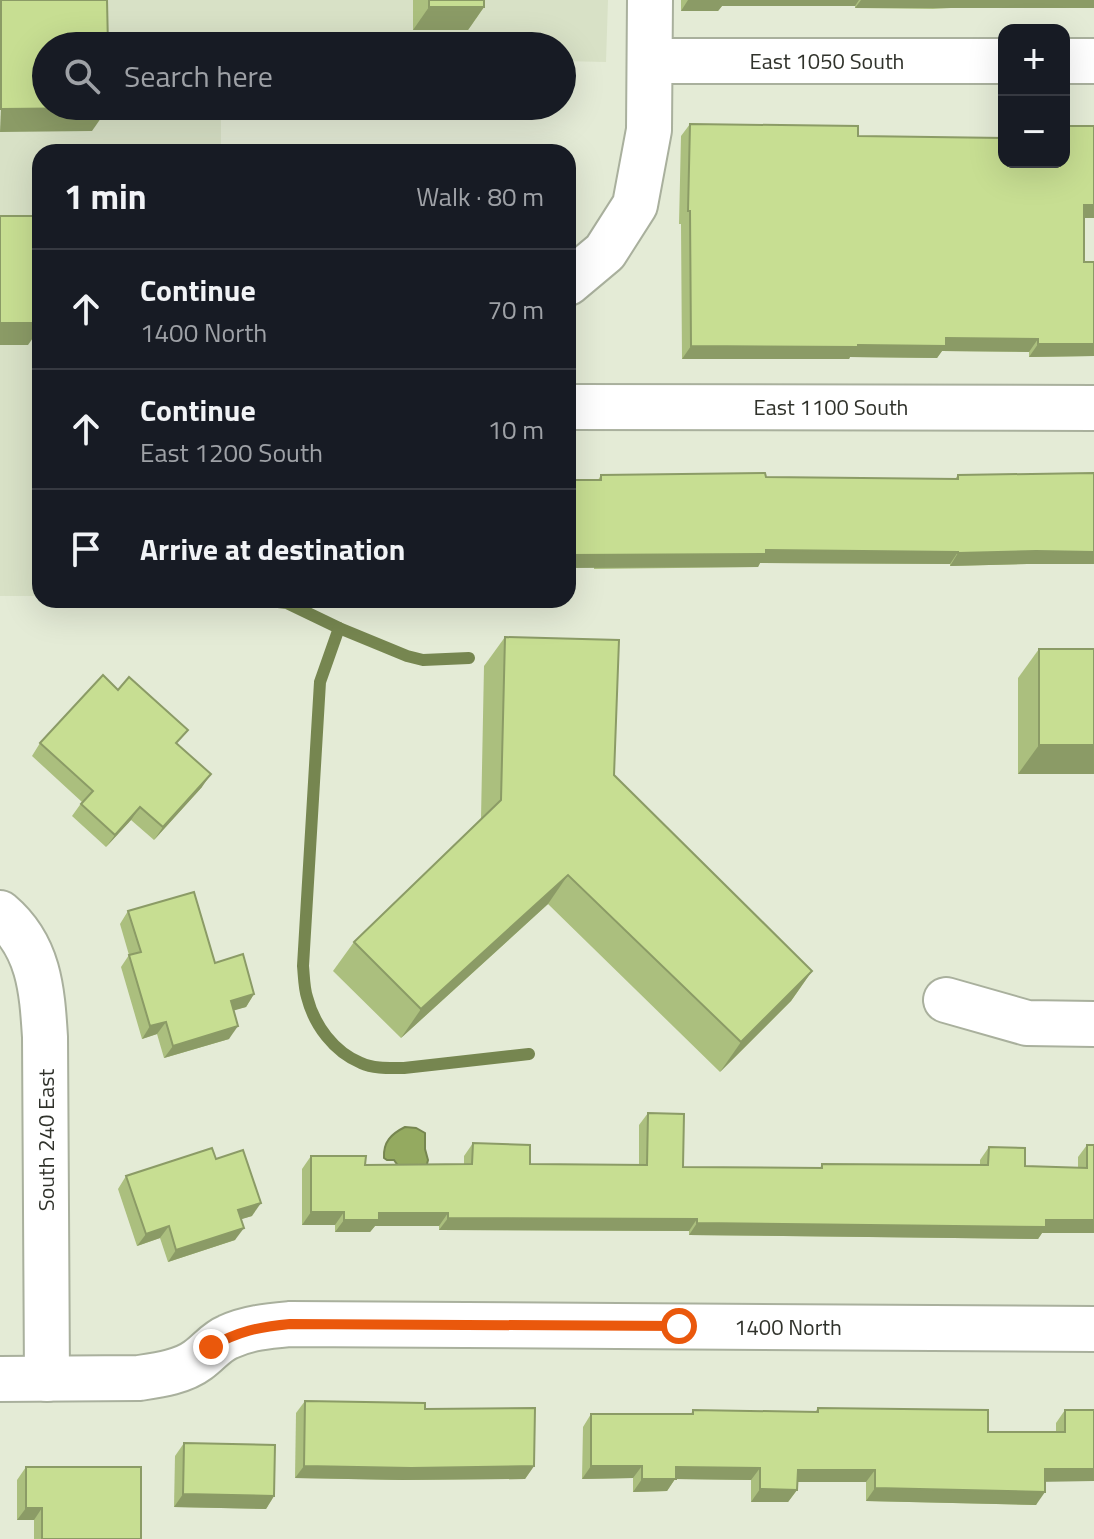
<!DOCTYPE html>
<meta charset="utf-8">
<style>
body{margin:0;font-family:"Titillium Web",sans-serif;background:#20242c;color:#f1f3f6}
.controls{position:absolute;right:24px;top:24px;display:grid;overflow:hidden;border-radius:16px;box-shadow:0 8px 32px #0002}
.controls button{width:72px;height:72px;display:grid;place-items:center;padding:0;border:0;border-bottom:2px solid #363941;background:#171b24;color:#f1f3f6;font:40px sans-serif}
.stop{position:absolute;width:24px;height:24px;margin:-18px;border:6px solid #ea580c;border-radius:50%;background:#fff}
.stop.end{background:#ea580c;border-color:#fff;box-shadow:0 2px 8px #0008}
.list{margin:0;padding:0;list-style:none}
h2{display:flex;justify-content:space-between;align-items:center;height:104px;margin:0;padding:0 32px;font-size:34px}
h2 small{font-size:26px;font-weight:400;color:#9ea1a6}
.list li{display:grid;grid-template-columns:52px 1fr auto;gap:24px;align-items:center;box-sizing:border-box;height:120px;padding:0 32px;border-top:2px solid #363941}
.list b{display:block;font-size:30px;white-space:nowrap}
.list p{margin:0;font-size:26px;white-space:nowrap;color:#9ea1a6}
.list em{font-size:26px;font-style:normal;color:#9ea1a6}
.icon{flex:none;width:44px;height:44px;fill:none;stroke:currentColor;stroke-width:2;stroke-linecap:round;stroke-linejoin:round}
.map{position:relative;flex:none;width:1094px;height:1539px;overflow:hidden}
.search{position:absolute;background:#171b24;box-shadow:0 8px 32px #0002;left:32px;top:32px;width:544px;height:88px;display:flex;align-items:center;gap:20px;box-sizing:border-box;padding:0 28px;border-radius:44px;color:#9ea1a6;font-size:30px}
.panel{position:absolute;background:#171b24;box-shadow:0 8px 32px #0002;left:32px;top:144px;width:544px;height:464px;border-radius:24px}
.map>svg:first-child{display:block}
.built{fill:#d8e1c6}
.water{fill:#94aa60;stroke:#768650;stroke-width:2}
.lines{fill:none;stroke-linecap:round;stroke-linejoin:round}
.stream{stroke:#768650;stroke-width:12}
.minor-casing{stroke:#a9b09d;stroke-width:48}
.minor{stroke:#fff;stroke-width:44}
.wall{fill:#abbf7e}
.shaded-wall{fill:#8b9b66}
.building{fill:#c7de92;stroke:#8b9b66;stroke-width:2}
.route{stroke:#ea580c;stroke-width:10}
.labels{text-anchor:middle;stroke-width:6;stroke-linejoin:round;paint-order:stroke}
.street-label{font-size:22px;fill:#30322b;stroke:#fff}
</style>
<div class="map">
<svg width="1094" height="1539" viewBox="0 0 1094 1539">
<rect width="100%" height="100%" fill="#e4ebd6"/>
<polygon class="built" points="0,0 608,0 606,62 562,61 562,46 46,46 46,106 221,106 221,152 40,152 40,596 0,596"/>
<path class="water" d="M405 1127 416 1128 425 1133V1149L428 1160 426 1168 399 1167 394 1160H387L384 1158C383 1142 391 1134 405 1127Z"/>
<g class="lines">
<g class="stream">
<polyline points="260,600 287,603 339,628 407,656 423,660 469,658"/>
<path d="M339 628 320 682 303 966C304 976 304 988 307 997 314 1025 334 1052 361 1063 374 1069 390 1068 404 1068L529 1054"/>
</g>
<defs>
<g id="minor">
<polyline points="651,61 1004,61"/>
<polyline points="1064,61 1094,61"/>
<polyline points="568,283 605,252 635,205 649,130 650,0"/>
<polyline points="568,407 1094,408"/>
<path d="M0 913C39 946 42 989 45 1037L47 1379"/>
<polyline points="946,1000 1027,1023 1094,1024"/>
<path d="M0 1379 139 1378C159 1375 182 1372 198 1360 209 1352 216 1342 228 1337 247 1328 269 1326 290 1324L1094 1329"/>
</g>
</defs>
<use href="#minor" class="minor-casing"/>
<use href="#minor" class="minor"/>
</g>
<g class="wall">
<polygon points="413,0 484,0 484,7 468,30 413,30"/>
<polygon points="681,0 1094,0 933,9 855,8 855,6 722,6 718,11 681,11"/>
<polygon points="690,124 858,136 1004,162 1094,126 1094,218 1084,218 1084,262 1094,262 1094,356 1029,357 1029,352 942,351 937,358 850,357 849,359 682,359 681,224 679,224 681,136"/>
<polygon points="1094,473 1094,564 1027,564 950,566 950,564 760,563 758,567 594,569 598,480 601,475 955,479 958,475"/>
<polygon points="505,637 614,775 812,971 791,1001 720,1072 548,904 401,1038 333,971 354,942 481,819 484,666"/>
<polygon points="1039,649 1094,774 1018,774 1018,678"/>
<polygon points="40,743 178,744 202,787 154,840 131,820 106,847 72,816 82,802 32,756"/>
<polygon points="128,911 215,963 254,994 246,1007 233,1010 229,1039 164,1058 157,1034 142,1039 121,967 129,955 120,924"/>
<polygon points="648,1113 683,1167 820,1168 822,1164 980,1165 980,1160 989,1147 1025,1166 1078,1168 1078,1157 1087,1145 1094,1233 1042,1233 1038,1239 689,1235 689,1231 439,1230 439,1226 375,1226 370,1232 335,1232 335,1225 302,1225 302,1169 311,1156 365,1165 464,1164 464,1156 473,1143 530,1164 639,1165 639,1125"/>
<polygon points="126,1176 252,1216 241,1219 235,1240 168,1262 160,1238 137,1246 118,1189"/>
<polygon points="305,1401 425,1409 534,1466 525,1479 402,1480 295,1478 296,1413"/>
<polygon points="818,1408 988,1432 1056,1432 1056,1423 1065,1410 1094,1410 1045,1482 1036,1505 866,1501 866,1482 797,1482 797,1490 788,1502 751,1502 751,1480 675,1479 667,1491 633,1492 633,1478 582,1479 583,1427 591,1414 691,1414 693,1410 815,1412"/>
<polygon points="184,1443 274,1496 266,1509 174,1507 175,1456"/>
<polygon points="26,1467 141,1539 34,1539 34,1520 17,1520 17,1480"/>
</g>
<g class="shaded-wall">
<polygon points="688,0 859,0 855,6 722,6 718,11 681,11"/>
<polygon points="861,0 1094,0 1094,8 855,8"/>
<polygon points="429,7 484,7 468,30 413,30"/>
<polygon points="108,108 92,131 0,132 1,109"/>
<polygon points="1084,205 1094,205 1094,218 1075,218"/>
<polygon points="0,323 40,323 40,328 28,345 0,345"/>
<polygon points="946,338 1038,339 1029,352 942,351 937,358 850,357 849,359 682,359 691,346 858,345"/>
<polygon points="1038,344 1094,344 1094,356 1029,357"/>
<polygon points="766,550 958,552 950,564 760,563 758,567 568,568 568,555"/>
<polygon points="1036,551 1094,552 1094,564 1027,564 950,566 958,553"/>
<polygon points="1039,745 1094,745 1094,774 1018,774"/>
<polygon points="211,774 202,787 154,840 163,827"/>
<polygon points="140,807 131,820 106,847 115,835"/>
<polygon points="568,875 548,904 401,1038 421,1009"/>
<polygon points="812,971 791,1001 720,1072 741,1042"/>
<polygon points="254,994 246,1007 222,1014 231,1001"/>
<polygon points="166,1022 157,1034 142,1039 150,1026"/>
<polygon points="238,1026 229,1039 164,1058 173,1046"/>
<polygon points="261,1203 252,1216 229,1223 238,1210"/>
<polygon points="311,1212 344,1212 335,1225 302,1225"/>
<polygon points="379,1213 448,1213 439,1226 375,1226 370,1232 335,1232 344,1220"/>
<polygon points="448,1218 697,1219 689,1231 439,1230"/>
<polygon points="1046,1220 1094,1220 1094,1233 1042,1233 1038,1239 689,1235 697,1223"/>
<polygon points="169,1226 160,1238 137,1246 146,1234"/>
<polygon points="244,1228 235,1240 168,1262 176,1250"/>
<polygon points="304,1466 534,1466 525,1479 402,1480 295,1478"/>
<polygon points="591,1466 642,1466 633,1478 582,1479"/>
<polygon points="676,1467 760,1468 751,1480 675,1479 667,1491 633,1492 642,1479"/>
<polygon points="1045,1469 1094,1469 1094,1481 1036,1482"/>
<polygon points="798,1470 875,1470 866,1482 789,1482"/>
<polygon points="875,1488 1045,1492 1036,1505 866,1501"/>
<polygon points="760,1489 797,1490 788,1502 751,1502"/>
<polygon points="183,1494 274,1496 266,1509 174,1507"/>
<polygon points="26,1508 42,1508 34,1520 17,1520"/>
</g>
<g class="building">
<polygon points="1,0 107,0 108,46 46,46 46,106 108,106 108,108 1,109"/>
<rect x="429" y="0" width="55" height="7"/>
<polygon points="690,124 858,126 858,136 1004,138 1004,162 1064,162 1064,126 1094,126 1094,205 1084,205 1084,262 1094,262 1094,344 1038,344 1038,339 946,338 946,346 858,345 858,347 691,346 690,211 688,211"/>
<rect x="0" y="216" width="40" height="107"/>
<polygon points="765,473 766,477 958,479 958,475 1094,473 1094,552 1036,551 958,553 958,552 766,550 766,554 568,555 568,480 601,480 601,475"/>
<polygon points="505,637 619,640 614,775 812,971 741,1042 568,875 421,1009 354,942 501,800"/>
<rect x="1039" y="649" width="55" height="96"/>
<polygon points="103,675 118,690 129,677 188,730 176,743 211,774 163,827 140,807 115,835 81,804 93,791 40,743"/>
<polygon points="194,892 215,963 243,954 254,994 231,1001 238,1026 173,1046 166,1022 150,1026 129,955 141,952 128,911"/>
<polygon points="648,1113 684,1114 683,1167 822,1168 822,1164 988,1165 989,1147 1025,1148 1025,1166 1087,1168 1087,1145 1094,1145 1094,1220 1046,1220 1046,1227 697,1223 697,1219 448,1218 448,1213 379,1213 379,1220 344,1220 344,1212 311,1212 311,1156 366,1156 365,1165 472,1164 473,1143 530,1145 530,1164 647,1165"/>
<polygon points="212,1148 216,1159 243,1150 261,1203 238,1210 244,1228 176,1250 169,1226 146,1234 126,1176"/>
<polygon points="305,1401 425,1403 425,1409 535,1408 534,1466 411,1468 304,1466"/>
<polygon points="818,1408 988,1410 988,1432 1065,1432 1065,1410 1094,1410 1094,1469 1045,1469 1045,1492 875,1488 875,1470 798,1470 797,1490 760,1489 760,1468 676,1467 676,1479 642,1479 642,1466 591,1466 591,1414 693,1414 693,1410 818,1412"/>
<polygon points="184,1443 275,1445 274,1496 183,1494"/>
<polygon points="26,1467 141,1467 141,1539 42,1539 42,1508 26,1508"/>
</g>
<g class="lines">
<path class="route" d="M211 1347C238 1331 259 1327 290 1324L679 1326"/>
</g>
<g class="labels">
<g class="street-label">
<text x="827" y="69">East 1050 South</text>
<text x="831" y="415">East 1100 South</text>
<text transform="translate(46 1140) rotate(-90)" y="8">South 240 East</text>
<text x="788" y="1335">1400 North</text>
</g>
</g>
</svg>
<div class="controls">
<button>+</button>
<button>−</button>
</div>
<div class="stop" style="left:679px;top:1326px"></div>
<div class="stop end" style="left:211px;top:1347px"></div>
<div class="search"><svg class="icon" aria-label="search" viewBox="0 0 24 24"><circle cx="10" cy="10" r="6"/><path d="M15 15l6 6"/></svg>Search here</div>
<section class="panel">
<h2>1 min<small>Walk · 80 m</small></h2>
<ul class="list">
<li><svg class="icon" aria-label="ahead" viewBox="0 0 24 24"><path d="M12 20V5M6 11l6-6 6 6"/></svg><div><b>Continue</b><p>1400 North</p></div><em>70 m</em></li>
<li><svg class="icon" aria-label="ahead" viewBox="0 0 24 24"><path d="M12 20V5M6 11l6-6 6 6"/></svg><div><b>Continue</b><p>East 1200 South</p></div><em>10 m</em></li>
<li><svg class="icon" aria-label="arrive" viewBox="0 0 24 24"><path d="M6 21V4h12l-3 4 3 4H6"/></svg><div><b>Arrive at destination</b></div></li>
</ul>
</section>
</div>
